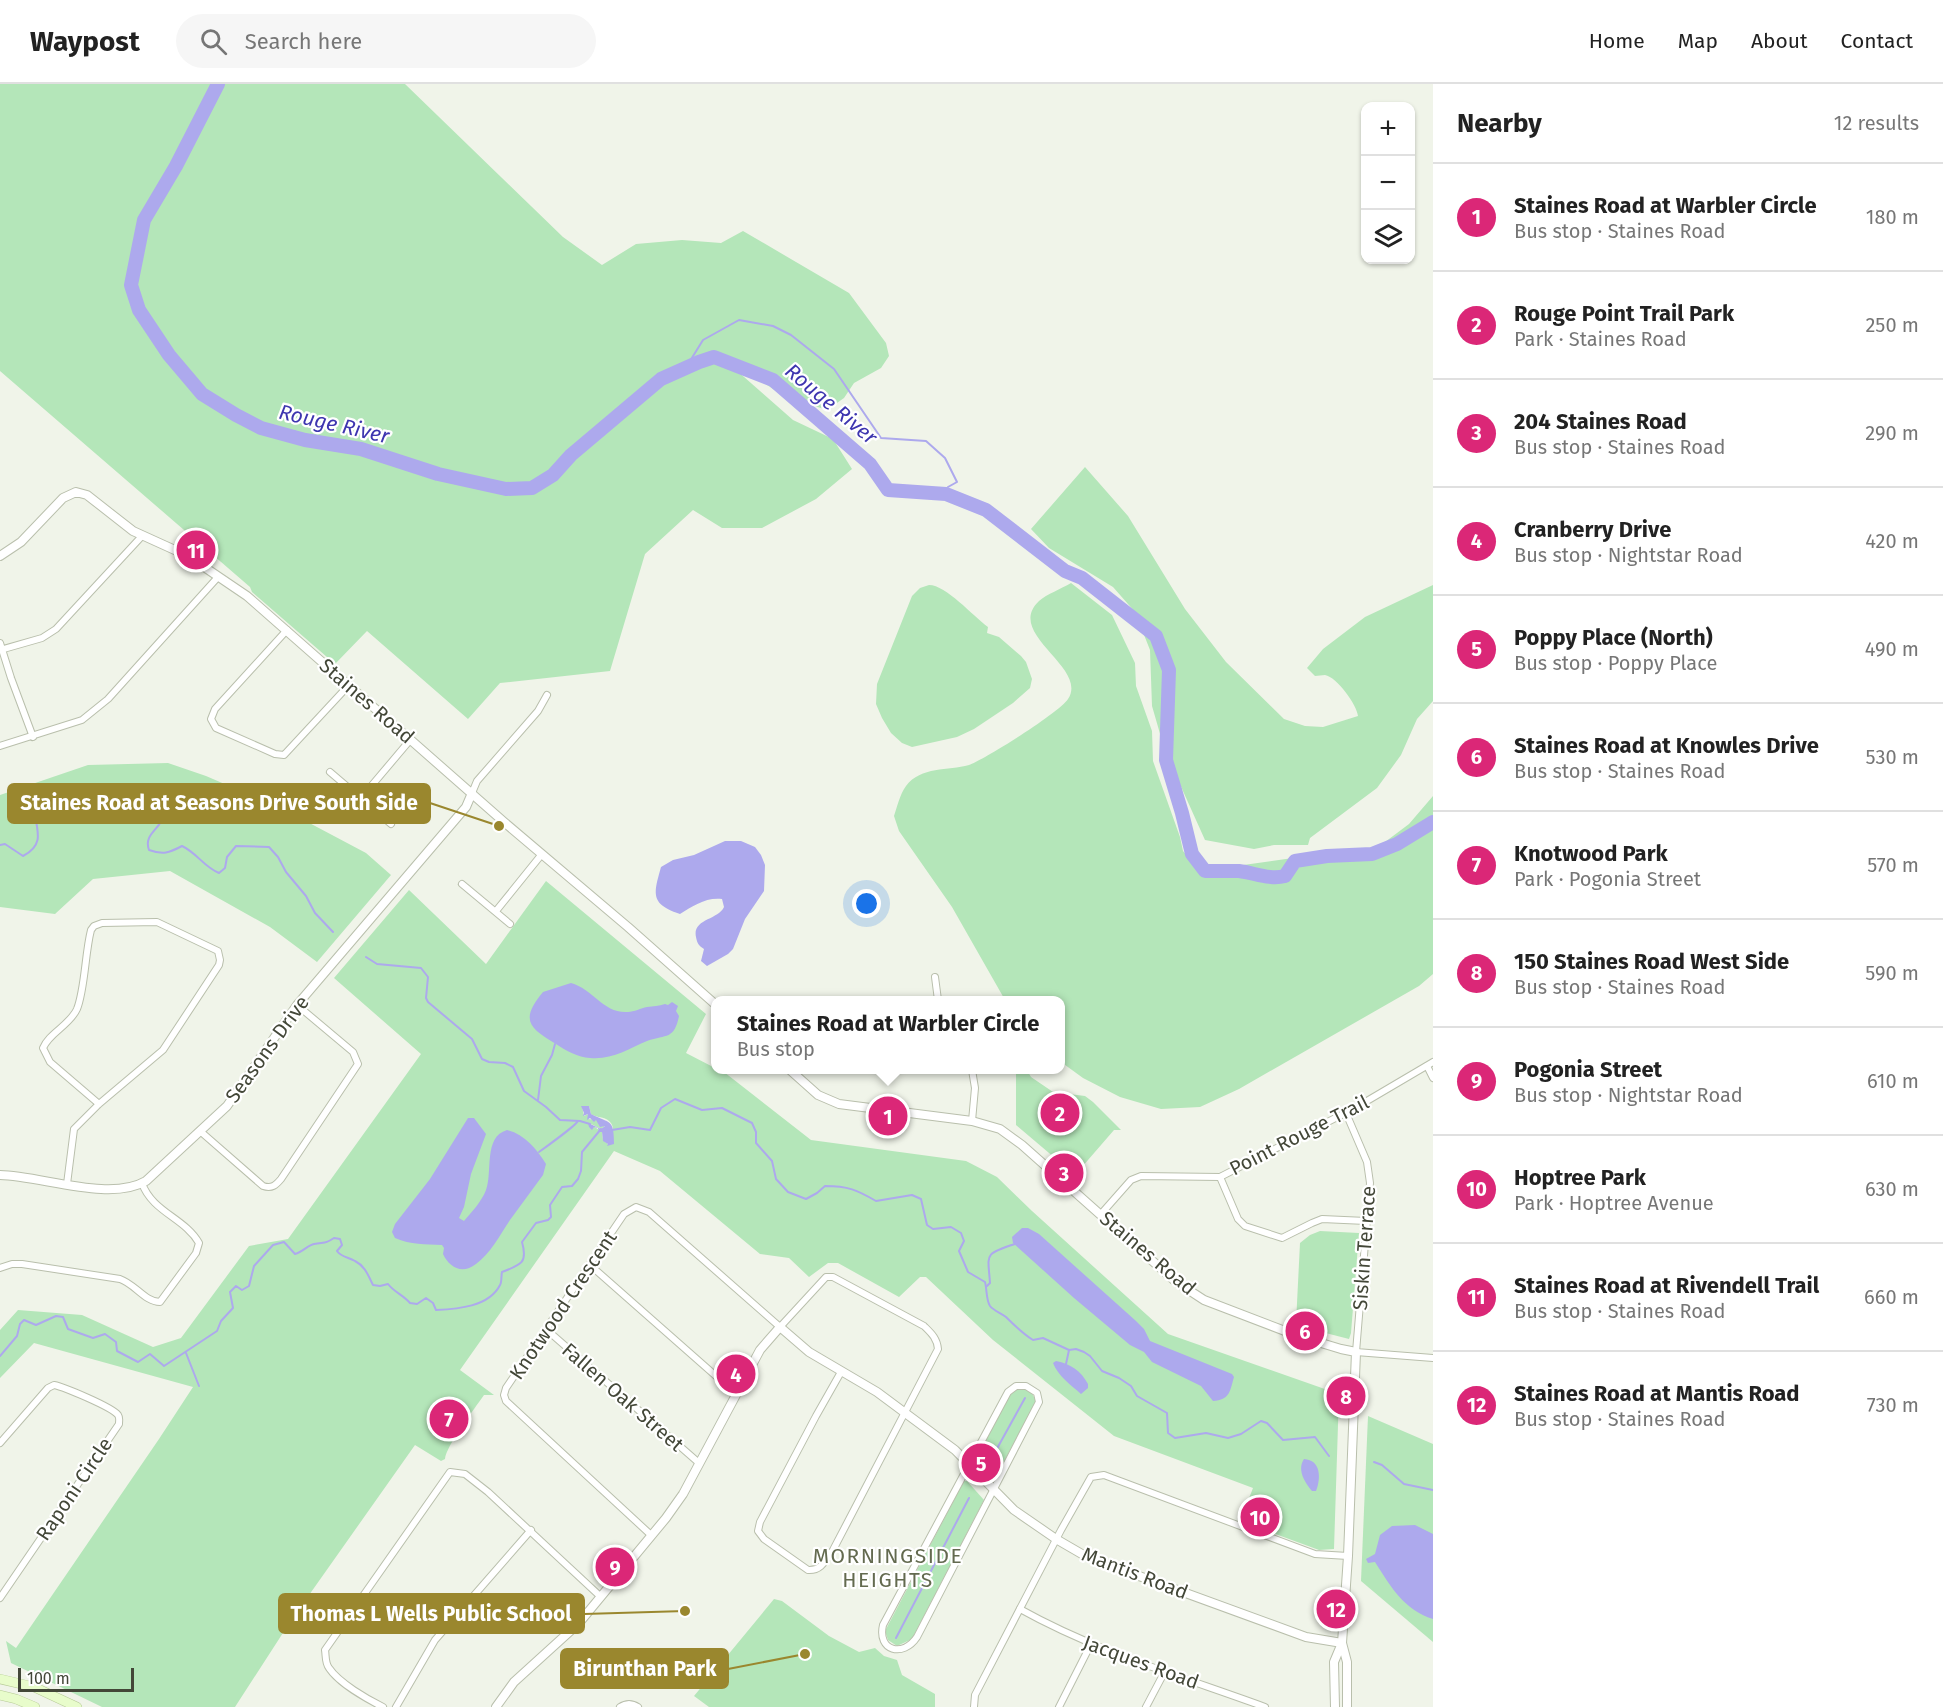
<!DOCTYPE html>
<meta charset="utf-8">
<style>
body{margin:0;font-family:"Fira Sans",sans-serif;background:#f6f6f6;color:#222}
.controls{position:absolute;right:18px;top:18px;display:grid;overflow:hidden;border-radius:12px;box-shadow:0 2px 4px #0004}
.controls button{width:54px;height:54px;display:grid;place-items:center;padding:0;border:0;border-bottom:2px solid #e0e0e0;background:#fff;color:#222;font:30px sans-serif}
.scale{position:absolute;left:18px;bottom:15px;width:116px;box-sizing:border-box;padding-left:6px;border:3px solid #434738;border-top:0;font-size:16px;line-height:21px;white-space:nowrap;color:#434738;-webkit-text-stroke:4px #fff;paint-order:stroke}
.you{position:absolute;left:867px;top:820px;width:21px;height:21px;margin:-15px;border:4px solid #fff;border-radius:50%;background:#1a73e8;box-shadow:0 0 0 9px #1a73e833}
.badge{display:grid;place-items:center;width:39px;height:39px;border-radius:50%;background:#db2777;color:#fff;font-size:20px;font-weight:700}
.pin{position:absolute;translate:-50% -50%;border:3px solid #fff;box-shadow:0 2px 6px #0006}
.popup{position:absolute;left:711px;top:912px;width:354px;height:78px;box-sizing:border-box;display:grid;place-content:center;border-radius:12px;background:#fff;filter:drop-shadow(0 2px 4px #0005);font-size:20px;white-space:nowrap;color:#767676}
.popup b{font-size:22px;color:#222}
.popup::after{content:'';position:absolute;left:50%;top:100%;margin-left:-12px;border:12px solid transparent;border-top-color:#fff}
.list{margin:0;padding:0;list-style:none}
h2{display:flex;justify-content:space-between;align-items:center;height:78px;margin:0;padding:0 24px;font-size:26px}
h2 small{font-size:20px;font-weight:400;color:#767676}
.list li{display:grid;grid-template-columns:39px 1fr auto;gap:18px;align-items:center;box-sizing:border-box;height:108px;padding:0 24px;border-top:2px solid #e0e0e0}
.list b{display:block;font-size:22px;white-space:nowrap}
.list p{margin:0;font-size:20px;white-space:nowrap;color:#767676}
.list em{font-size:20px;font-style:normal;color:#767676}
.icon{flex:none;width:33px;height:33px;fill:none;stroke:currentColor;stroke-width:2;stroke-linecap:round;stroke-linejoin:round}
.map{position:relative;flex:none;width:1433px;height:1623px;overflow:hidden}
header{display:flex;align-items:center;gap:36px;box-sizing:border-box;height:84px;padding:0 30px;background:#fff;border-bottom:2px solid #e0e0e0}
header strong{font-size:28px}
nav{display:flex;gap:33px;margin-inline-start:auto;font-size:21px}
.search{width:420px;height:54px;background:#f6f6f6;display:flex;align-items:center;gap:15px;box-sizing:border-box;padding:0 21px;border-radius:33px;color:#767676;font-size:22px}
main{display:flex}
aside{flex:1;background:#fff}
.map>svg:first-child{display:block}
.green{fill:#b4e6b9;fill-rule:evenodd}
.water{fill:#ada9ed}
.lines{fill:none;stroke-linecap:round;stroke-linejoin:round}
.stream{stroke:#ada9ed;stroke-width:2}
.river{stroke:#ada9ed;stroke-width:14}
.minor-casing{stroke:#b9bfac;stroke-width:8}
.tertiary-casing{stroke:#b9bfac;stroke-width:10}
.secondary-casing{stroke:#b5c995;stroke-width:10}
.minor{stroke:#fff;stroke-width:6}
.tertiary{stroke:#fff;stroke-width:8}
.secondary{stroke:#e8fccb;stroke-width:9}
.labels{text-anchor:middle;stroke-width:4.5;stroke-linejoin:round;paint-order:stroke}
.street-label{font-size:20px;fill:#434738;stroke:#fff}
.water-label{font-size:21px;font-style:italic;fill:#3d35af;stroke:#fff}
.neighbourhood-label{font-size:21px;letter-spacing:1.5px;fill:#636a4f;stroke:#fff}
.leader{fill:none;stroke:#9a872e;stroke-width:2}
.callout-dot{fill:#9a872e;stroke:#fff;stroke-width:2}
.callout{fill:#9a872e;stroke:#9a872e;stroke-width:2}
.callout-label{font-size:21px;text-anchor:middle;font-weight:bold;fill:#fff}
</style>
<header>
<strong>Waypost</strong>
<div class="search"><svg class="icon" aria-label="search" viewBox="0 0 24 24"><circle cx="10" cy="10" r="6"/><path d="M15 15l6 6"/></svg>Search here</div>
<nav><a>Home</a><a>Map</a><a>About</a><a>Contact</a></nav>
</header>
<main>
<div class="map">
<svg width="1433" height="1623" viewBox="0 0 1433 1623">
<rect width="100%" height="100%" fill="#f0f4e9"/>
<g class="green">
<polygon points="0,0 405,0 563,153 602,181 636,160 682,156 721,159 743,147 849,209 886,259 889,272 881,284 854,299 844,314 827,326 784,312 747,288 727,278 793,336 833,355 852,385 816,415 762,444 722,444 693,426 645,470 610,587 500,599 468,635 367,547 335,580 252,508 250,503 0,287"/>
<path d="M1085 383 1128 432 1185 525 1226 578 1284 635 1305 642 1323 643 1358 632C1357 621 1337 593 1325 591 1322 591 1318 592 1315 592L1307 584 1323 565 1365 533 1433 501V617L1417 635 1401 671 1377 704 1310 754 1308 761H1274L1254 765 1205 756 1165 667 1152 622 1150 566 1135 528 1113 503 1049 464 1031 445Z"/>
<path d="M1071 499 1112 531 1135 579 1136 602 1152 647 1153 677 1180 753 1183 767 1189 774 1201 781 1222 784 1300 773 1356 770 1385 758 1409 740 1433 712V890L1419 902 1239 1005 1200 1023 1161 1025 1120 1013 1083 994 1061 978 1060 916H1005L952 823 899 747 894 732C897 723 900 710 906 702 921 682 948 687 969 681 984 676 1060 628 1068 615 1089 583 1004 550 1039 517 1047 510 1061 505 1071 499Z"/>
<path d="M929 501C946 501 973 532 988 543L987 549 999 553 1021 572 1026 578 1032 595 1030 604 1013 619 974 645 957 653 912 663 902 659 891 649 882 634 876 620 877 600 912 512 920 504Z"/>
<polygon points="168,679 206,692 283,725 366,769 391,791 317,878 270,843 170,787 93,795 55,830 0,823 0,711 88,681"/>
<path d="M546 797 706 930 686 969 715 984 716 986 724 988 811 1056 966 1077 997 1093 1032 1127 1168 1250 1339 1310 1334 1465 1319 1466 1240 1437 1253 1404 1114 1352 993 1256 926 1193H920L899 1213 838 1179H828L809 1193 789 1174 760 1170 660 1087 614 1067 460 1286 494 1311H484C475 1324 446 1362 445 1375L441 1377 415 1361 290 1538 235 1623H102L11 1579 6 1557 16 1564 159 1355 193 1303 34 1259 0 1294V1246L18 1226 82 1231 153 1263 181 1254 249 1162 288 1155 421 970 334 894 409 806 486 880ZM582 1022H589L591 1030C595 1033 602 1033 606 1035 618 1041 612 1054 607 1062L608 1060 603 1056 602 1048 589 1039 601 1045 605 1042 598 1036 588 1035V1030L584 1032Z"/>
<polygon points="1016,986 1027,986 1031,993 1053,1008 1085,1012 1093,1018 1121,1046 1114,1046 1075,1091 1016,1041"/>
<polygon points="1320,1147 1359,1149 1351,1249 1349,1255 1310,1245 1296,1239 1300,1159 1310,1151"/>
<path d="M1021 1303C1029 1306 1034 1310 1036 1318L995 1394 976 1374 1007 1314 1012 1308Z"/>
<polygon points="1368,1332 1433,1360 1433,1558 1361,1497"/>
<polygon points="964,1397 967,1397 984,1416 912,1555 897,1562 888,1556 885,1547"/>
<polygon points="774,1515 782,1517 829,1552 859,1568 875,1564 884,1572 897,1576 902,1591 935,1610 935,1623 709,1623 694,1612"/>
</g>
<g class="water">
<path d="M725 757H741L755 763 761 771 765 781 764 807 745 835 733 865 728 870 707 882 701 877 704 865C699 862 697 859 696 853 692 835 718 836 724 823L722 815C706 813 693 822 680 830 649 820 654 809 661 783L673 776 694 771Z"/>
<path d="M571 899C593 905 604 930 628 928 634 928 641 924 647 923 653 922 659 922 665 920L668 921 672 918 678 922 676 927 679 932C674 956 667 950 647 957 628 965 612 976 590 974 578 973 566 967 556 960 530 944 519 937 543 908Z"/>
<path d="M581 1022H589L591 1030C610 1040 614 1034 614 1060L607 1062 608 1060 603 1057 602 1048H599L598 1044 594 1043 592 1046 589 1043 588 1039 601 1045 605 1042 600 1043 596 1036 594 1038 590 1034 587 1036 588 1030 583 1032 584 1029Z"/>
<path d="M468 1034H474L486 1050 471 1090 464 1123 459 1134 464 1137C471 1129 482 1117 486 1106 493 1088 483 1053 507 1046 524 1050 537 1065 546 1080L543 1091C532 1106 521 1121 510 1136 500 1151 490 1170 476 1180 462 1191 449 1183 443 1170L444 1164 442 1161C425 1160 411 1161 395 1154L392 1148 395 1140 430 1095Z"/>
<path d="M1022 1144H1028L1039 1150 1136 1237 1144 1245 1150 1257 1232 1290 1234 1293C1230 1307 1230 1316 1213 1317L1201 1302 1152 1278 1144 1268 1130 1261 1074 1214 1013 1159 1012 1153Z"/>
<path d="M1056 1277C1071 1280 1081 1287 1088 1300V1304L1081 1310C1071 1301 1058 1292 1053 1279Z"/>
<path d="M1304 1375C1321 1376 1321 1394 1316 1407H1312C1304 1398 1297 1385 1304 1375Z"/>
<path d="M1415 1441 1433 1450V1535C1404 1526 1391 1503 1375 1478L1368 1479 1366 1475 1375 1470 1380 1451 1392 1442Z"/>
</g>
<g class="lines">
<g class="stream">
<polyline points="690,277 703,256 739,236 773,242 791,251 834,285 881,354 926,357 945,374 957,398 948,403"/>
<path d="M0 761 5 760 23 772C42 762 39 751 35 732L44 724 92 723 116 727 144 720 154 722 164 731C161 745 143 750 149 766 163 771 169 769 182 762 197 769 204 783 219 789L225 784 227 773 236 762 269 763 278 773 286 788 306 812 315 829 333 848"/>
<polyline points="366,873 377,880 421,884 428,893 426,914 428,918 472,955 482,975 489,978 505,979 513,983 524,1007 546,1023 560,1036 580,1037 590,1040"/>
<polyline points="538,1016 541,992 552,971 555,960"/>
<path d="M612 1046 630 1043 650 1046 661 1024 675 1015 702 1026 722 1024 752 1039 756 1048V1059L772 1077 776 1095 788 1108 806 1115 817 1109 825 1102C848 1102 857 1106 876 1117L912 1111 921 1115 927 1141 933 1145 951 1143 961 1149 964 1157 959 1167 968 1188 985 1198C987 1205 986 1216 990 1222 994 1227 1001 1229 1006 1233 1015 1242 1022 1249 1033 1256L1043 1254 1069 1266 1076 1265 1084 1268 1090 1272 1102 1287 1119 1294 1131 1302 1137 1312 1167 1329 1168 1349 1175 1354 1206 1349 1228 1354 1241 1350 1261 1337 1267 1339 1283 1356 1315 1353 1329 1372"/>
<path d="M539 1068C546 1063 576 1041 578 1037"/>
<path d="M987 1202 990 1199C988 1170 983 1170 1015 1160"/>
<polyline points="186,1269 199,1302"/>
<path d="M0 1272 17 1252 20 1240 24 1236 36 1241 56 1232 63 1233 68 1245 93 1254 105 1250 116 1258 117 1267 138 1278 150 1270 164 1282 217 1247 221 1237 233 1224 230 1208 236 1202 242 1206 249 1202 254 1182 273 1161 284 1158 295 1170C303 1168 308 1161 314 1160 325 1158 325 1160 334 1154L340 1155 342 1161 337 1167C341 1173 348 1173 355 1177 365 1182 368 1191 373 1201L380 1202 388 1200C394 1208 403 1211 410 1219L417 1220 426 1214 433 1219 436 1226C457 1225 489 1223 500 1201 502 1198 501 1192 502 1188 521 1181 528 1179 522 1158L536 1139 548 1136 551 1133 550 1121 562 1103 572 1102 578 1095 581 1087 582 1068 601 1045"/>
<polyline points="1066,1280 1069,1266"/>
<polyline points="1374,1378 1382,1381 1404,1400 1433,1406"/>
<polyline points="989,1379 1025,1314"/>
<polyline points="896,1554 969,1414"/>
</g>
<path class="river" d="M218 0 176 82 144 136 131 201 139 226 169 271 202 310 236 331 261 344 305 356 361 365 438 390 506 405 532 404 553 391 571 371 661 295 699 278 714 273 773 296 870 380 888 406 946 410 986 426 1065 487 1082 494 1156 552 1169 586 1166 676 1182 729 1192 770 1205 787C1216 787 1228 787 1239 787 1255 789 1270 796 1285 792L1295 777 1327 772 1372 770 1397 760 1433 738"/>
<defs>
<g id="minor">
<polyline points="287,546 215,625 211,635 216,644 275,670 284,671 349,601"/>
<polyline points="0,559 11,594 33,653"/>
<polyline points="0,566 42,554 56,545 142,452"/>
<polyline points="0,662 82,636 108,615 218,493"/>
<polyline points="330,688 391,740"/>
<polyline points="472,709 477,697 538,627 547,611"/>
<polyline points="362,713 411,655"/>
<polyline points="462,800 510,840"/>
<polyline points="496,827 542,770"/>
<polyline points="935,893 938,916"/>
<polyline points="1427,982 1433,994"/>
<polyline points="972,986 975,1004 972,1037"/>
<polyline points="1346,1029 1367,1078 1370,1099 1356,1268 1433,1274"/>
<path d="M200 1047 263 1102C272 1105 276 1101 281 1095L358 980 353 968 297 921"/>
<polyline points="1220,1093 1238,1135 1245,1142 1282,1154 1312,1139 1322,1135 1366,1137"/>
<path d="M67 1100 74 1045 99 1020 163 966 219 881 220 876 218 867 157 838 102 839 94 842 91 846C85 869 85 905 77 925 70 941 49 949 43 964L50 978 99 1020"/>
<polyline points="1101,1130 1131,1096 1141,1092 1220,1093 1355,1024 1433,978"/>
<polyline points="590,1181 725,1300 737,1308"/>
<path d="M0 1184 12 1180H22L120 1195C135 1200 145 1218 160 1218L196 1169 199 1159C185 1134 152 1128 142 1099"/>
<polyline points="547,1246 699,1379"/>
<path d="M1016 1302H1026L1037 1309 1039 1318 917 1553C903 1574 877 1567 883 1541L1008 1308Z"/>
<path d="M0 1359 48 1304 54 1301C64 1303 112 1323 118 1331 120 1334 119 1336 119 1340L0 1514"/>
<path d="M651 1451 506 1317 504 1311 506 1304 624 1130 636 1123 649 1128 780 1243 826 1193H833L924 1242C931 1249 937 1254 938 1265L833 1466C826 1475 822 1487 808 1486L764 1455 758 1447 760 1438 816 1332 841 1288"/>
<path d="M1020 1525C1097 1568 1183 1593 1265 1623"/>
<path d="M383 1623C367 1615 339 1599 329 1584 325 1579 326 1572 325 1566L450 1388 465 1390 488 1408 601 1513"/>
<polyline points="396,1623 435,1556 531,1446"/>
<path d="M620 1623C626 1619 632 1619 638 1623"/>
<polyline points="974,1623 975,1611 1061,1446 1091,1393 1104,1391 1315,1470 1348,1472"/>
<polyline points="1059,1623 1091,1560"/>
<polyline points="1146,1623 1165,1587"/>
</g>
<g id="tertiary">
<polyline points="0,472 21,458 63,414 76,408 87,411 133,447 188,472 247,512 504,738 628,843 716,921"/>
<polyline points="790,986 818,1011 839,1020 972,1037 1000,1045 1022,1061 1175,1197 1204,1216 1298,1252 1341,1265 1356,1268 1348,1472 1342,1559 1334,1578 1335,1623"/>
<path d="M0 1091C42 1092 110 1118 146 1097L227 1022 297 921 466 723 472 709"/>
<polyline points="1342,1559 1347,1578 1347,1623"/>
<polyline points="496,1623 514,1598 579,1539 666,1434 683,1410 760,1266 780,1243 809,1268 877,1308 955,1366 1014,1426 1056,1455 1087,1473 1306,1553 1342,1559"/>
</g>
<g id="secondary">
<polyline points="0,1595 34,1603 77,1623"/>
<polyline points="0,1611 16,1615 35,1623"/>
</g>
</defs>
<use href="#minor" class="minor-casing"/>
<use href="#tertiary" class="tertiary-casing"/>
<use href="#secondary" class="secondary-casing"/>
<use href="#minor" class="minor"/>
<use href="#tertiary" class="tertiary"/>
<use href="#secondary" class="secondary"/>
</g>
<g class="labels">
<g class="street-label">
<text transform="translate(367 617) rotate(41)" y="7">Staines Road</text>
<text transform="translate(267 965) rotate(-54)" y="7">Seasons Drive</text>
<text transform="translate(1299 1051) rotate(-27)" y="7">Point Rouge Trail</text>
<text transform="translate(1364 1164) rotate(-86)" y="7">Siskin Terrace</text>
<text transform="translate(1148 1169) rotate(40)" y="7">Staines Road</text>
<text transform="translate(563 1221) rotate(-56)" y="7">Knotwood Crescent</text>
<text transform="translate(623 1313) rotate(41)" y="7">Fallen Oak Street</text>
<text transform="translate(74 1405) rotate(-56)" y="7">Raponi Circle</text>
<text transform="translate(1135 1489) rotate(21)" y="7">Mantis Road</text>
<text transform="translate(1141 1578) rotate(20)" y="7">Jacques Road</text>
</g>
<g class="water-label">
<text transform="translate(831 320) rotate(40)" y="7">Rouge River</text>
<text transform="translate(334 340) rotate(13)" y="7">Rouge River</text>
</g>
<g class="neighbourhood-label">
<text x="888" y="1479">MORNINGSIDE<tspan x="888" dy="24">HEIGHTS</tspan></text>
</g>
</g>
<path class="leader" d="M499 742L430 719M685 1527L584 1530M805 1570L728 1585"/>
<g class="callout-dot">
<circle cx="499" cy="742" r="6"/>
<circle cx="685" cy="1527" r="6"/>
<circle cx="805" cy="1570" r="6"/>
</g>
<g class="callout">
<rect x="8" y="700" width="422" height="39" rx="6"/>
<rect x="279" y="1510" width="305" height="39" rx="6"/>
<rect x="561" y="1565" width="167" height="39" rx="6"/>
</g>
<g class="callout-label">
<text x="219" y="726">Staines Road at Seasons Drive South Side</text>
<text x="431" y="1537">Thomas L Wells Public School</text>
<text x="645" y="1592">Birunthan Park</text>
</g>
</svg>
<div class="controls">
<button>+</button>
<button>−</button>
<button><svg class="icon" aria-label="layers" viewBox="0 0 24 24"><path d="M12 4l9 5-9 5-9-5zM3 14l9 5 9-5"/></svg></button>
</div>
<div class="scale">100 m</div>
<div class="you"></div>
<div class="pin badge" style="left:888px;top:1032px">1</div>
<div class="popup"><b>Staines Road at Warbler Circle</b>Bus stop</div>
<div class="pin badge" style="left:1060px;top:1029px">2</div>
<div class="pin badge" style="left:1064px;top:1089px">3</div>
<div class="pin badge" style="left:736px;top:1290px">4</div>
<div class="pin badge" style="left:981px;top:1379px">5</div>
<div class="pin badge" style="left:1305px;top:1247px">6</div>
<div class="pin badge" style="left:449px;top:1335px">7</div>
<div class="pin badge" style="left:1346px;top:1312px">8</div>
<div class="pin badge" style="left:615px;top:1483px">9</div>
<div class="pin badge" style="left:1260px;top:1433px">10</div>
<div class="pin badge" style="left:196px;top:466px">11</div>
<div class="pin badge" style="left:1336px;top:1525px">12</div>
</div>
<aside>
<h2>Nearby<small>12 results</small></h2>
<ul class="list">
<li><span class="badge">1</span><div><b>Staines Road at Warbler Circle</b><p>Bus stop · Staines Road</p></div><em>180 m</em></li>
<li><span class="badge">2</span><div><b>Rouge Point Trail Park</b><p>Park · Staines Road</p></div><em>250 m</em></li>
<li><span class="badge">3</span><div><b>204 Staines Road</b><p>Bus stop · Staines Road</p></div><em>290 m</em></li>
<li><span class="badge">4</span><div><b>Cranberry Drive</b><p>Bus stop · Nightstar Road</p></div><em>420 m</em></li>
<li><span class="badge">5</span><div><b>Poppy Place (North)</b><p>Bus stop · Poppy Place</p></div><em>490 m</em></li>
<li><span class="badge">6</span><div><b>Staines Road at Knowles Drive</b><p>Bus stop · Staines Road</p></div><em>530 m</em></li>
<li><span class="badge">7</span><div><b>Knotwood Park</b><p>Park · Pogonia Street</p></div><em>570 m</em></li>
<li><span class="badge">8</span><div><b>150 Staines Road West Side</b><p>Bus stop · Staines Road</p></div><em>590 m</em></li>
<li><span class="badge">9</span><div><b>Pogonia Street</b><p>Bus stop · Nightstar Road</p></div><em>610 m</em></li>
<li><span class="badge">10</span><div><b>Hoptree Park</b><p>Park · Hoptree Avenue</p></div><em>630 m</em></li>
<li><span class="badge">11</span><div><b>Staines Road at Rivendell Trail</b><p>Bus stop · Staines Road</p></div><em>660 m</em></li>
<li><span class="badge">12</span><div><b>Staines Road at Mantis Road</b><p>Bus stop · Staines Road</p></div><em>730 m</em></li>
</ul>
</aside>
</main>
